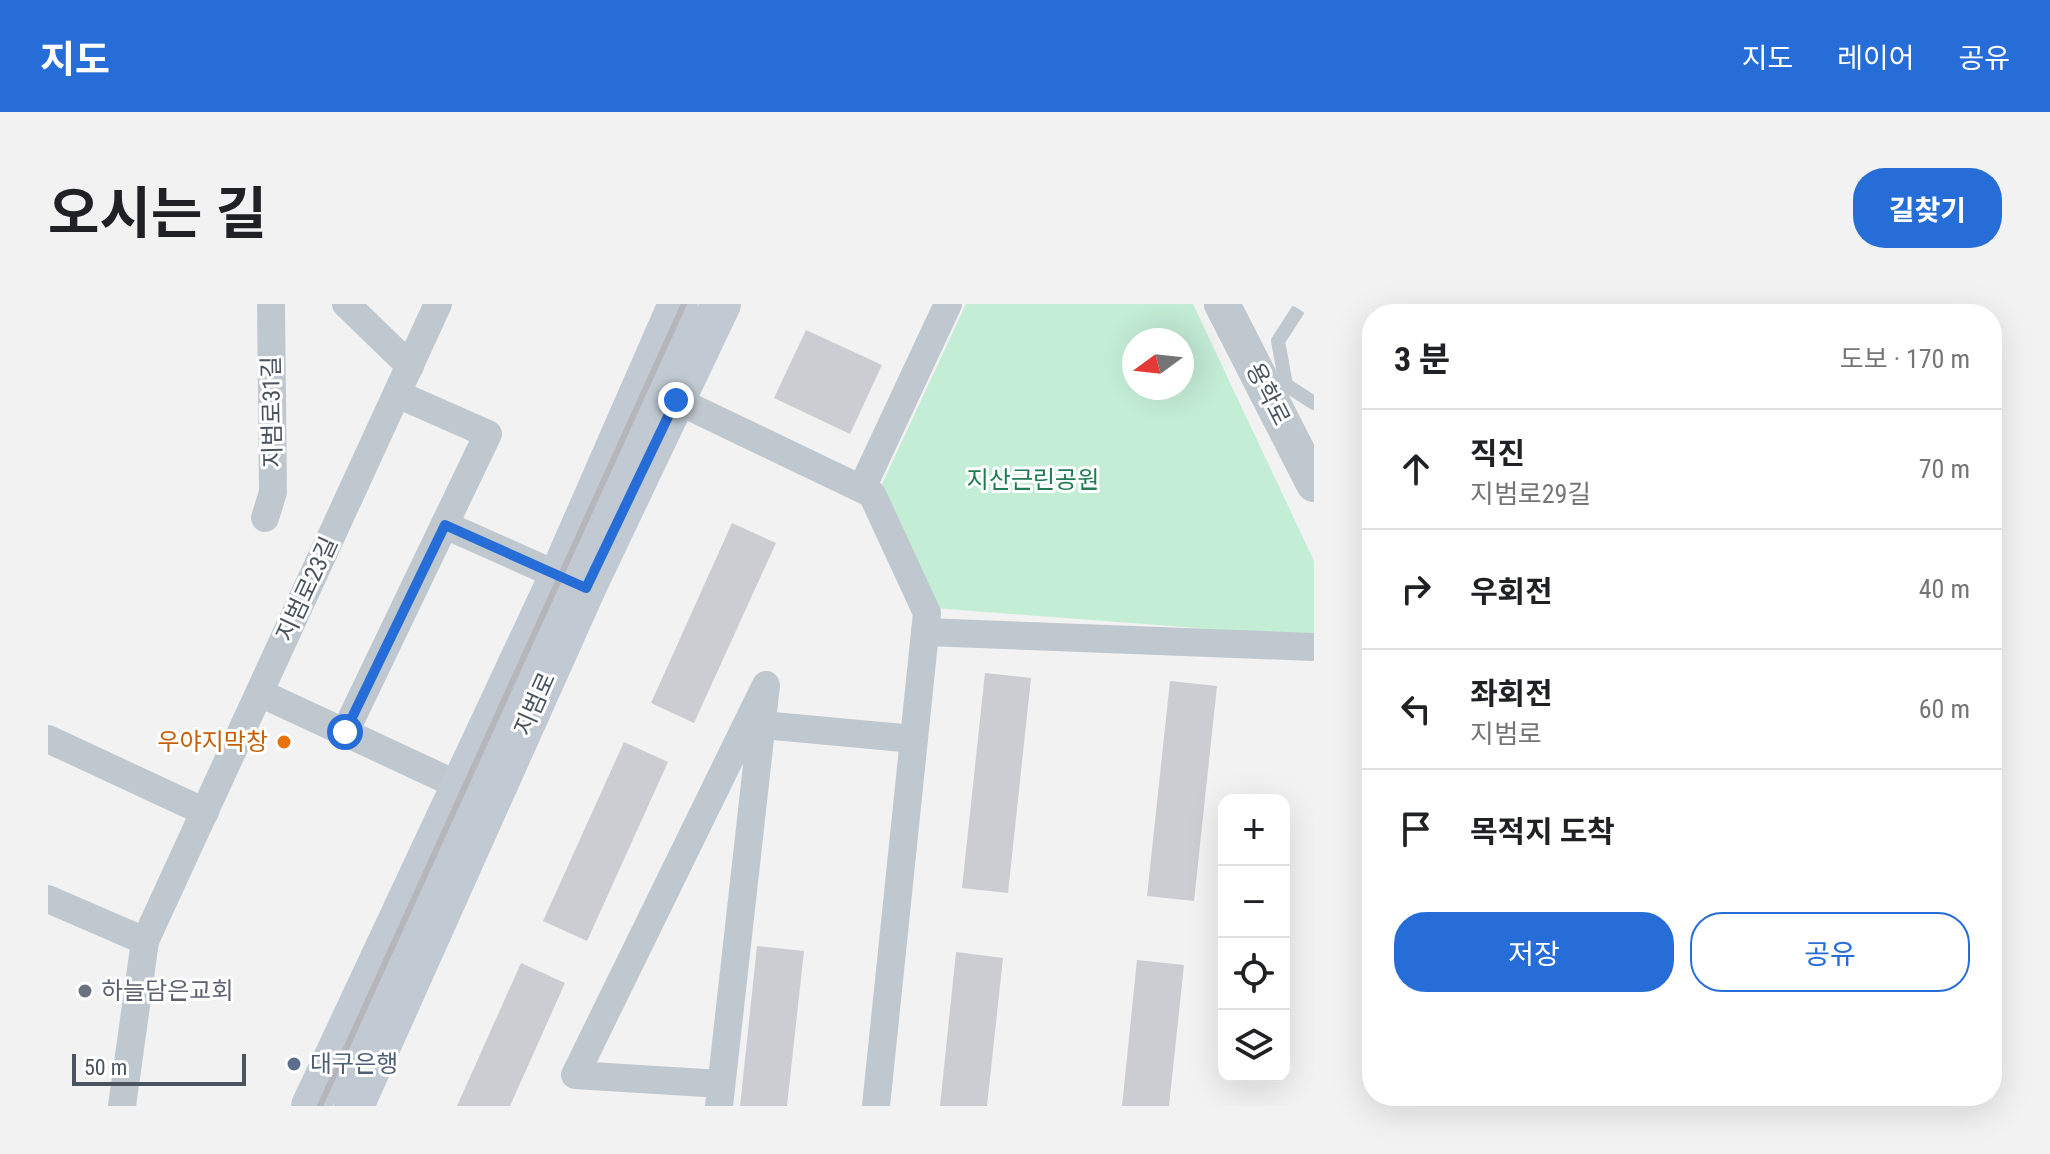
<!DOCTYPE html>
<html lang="ko">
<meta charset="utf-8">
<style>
body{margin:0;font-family:"Roboto Condensed","Noto Sans KR",sans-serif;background:#f2f2f2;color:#202124}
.controls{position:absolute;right:24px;bottom:24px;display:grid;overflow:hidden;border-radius:16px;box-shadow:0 8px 32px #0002}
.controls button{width:72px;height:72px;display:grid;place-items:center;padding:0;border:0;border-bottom:2px solid #e0e0e0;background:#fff;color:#202124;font:40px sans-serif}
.compass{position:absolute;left:1074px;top:24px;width:72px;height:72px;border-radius:50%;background:#fff;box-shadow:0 8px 32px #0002;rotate:255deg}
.scale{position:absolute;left:24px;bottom:20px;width:174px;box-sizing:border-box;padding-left:8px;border:4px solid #4a545e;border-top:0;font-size:22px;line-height:28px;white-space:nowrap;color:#4a545e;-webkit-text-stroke:6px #fff;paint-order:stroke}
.stop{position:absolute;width:24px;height:24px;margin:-18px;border:6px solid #276dd8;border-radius:50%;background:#fff}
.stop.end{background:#276dd8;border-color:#fff;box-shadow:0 2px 8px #0008}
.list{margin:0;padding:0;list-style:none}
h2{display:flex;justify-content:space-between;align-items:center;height:104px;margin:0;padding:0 32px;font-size:34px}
h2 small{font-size:26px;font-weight:400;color:#757577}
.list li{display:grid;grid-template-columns:52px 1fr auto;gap:24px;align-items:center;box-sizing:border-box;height:120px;padding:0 32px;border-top:2px solid #e0e0e0}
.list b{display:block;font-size:30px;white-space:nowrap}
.list p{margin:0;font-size:26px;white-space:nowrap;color:#757577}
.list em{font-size:26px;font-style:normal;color:#757577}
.actions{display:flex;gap:16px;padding:24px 32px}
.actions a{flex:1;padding:18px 0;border:2px solid #276dd8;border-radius:32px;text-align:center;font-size:28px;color:#276dd8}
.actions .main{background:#276dd8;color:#fff}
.icon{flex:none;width:44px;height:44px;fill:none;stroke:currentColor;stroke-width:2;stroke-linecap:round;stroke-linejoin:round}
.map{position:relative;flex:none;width:1266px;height:802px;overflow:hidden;border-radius:32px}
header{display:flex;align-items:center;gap:48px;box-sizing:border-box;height:112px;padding:0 40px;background:#276dd8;color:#fff}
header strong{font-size:38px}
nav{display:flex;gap:44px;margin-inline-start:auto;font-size:28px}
.intro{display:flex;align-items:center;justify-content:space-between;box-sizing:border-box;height:192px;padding:0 48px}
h1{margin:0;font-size:56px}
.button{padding:20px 36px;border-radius:32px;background:#276dd8;color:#fff;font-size:28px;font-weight:700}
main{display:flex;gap:48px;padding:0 48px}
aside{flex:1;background:#fff;border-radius:32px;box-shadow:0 8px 32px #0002}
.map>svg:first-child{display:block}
.green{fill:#c4edd6;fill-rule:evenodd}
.building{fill:#cccdd3}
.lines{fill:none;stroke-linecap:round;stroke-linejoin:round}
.service{stroke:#c0c8cf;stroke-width:14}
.minor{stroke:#c0c8cf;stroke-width:28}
.tertiary{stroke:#c0c8cf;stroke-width:36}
.secondary{stroke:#c1c9d3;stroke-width:40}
.rail{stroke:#b4b6bb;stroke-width:6}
.route{stroke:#276dd8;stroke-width:10}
.food-dot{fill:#e8710a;stroke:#fff;stroke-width:3}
.worship-dot{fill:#6b7280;stroke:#fff;stroke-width:3}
.service-dot{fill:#5c6f8a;stroke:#fff;stroke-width:3}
.labels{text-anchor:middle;stroke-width:6;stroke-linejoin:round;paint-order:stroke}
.street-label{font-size:24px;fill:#4a545e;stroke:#fff}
.park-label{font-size:24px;fill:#1f7b51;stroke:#fff}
.food-label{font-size:24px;fill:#c56008;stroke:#fff;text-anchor:end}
.worship-label{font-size:24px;fill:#5b616d;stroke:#fff;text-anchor:start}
.service-label{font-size:24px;fill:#4e5e75;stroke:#fff;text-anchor:start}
</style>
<header>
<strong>지도</strong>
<nav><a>지도</a><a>레이어</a><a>공유</a></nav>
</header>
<div class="intro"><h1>오시는 길</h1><a class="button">길찾기</a></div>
<main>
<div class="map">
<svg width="1266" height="802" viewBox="0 0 1266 802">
<rect width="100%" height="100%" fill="#f3f2f2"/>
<path class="green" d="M918 0H1145L1266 257V333L886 304 834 180ZM1086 36H1134V84H1086Z"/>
<g class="building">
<polygon points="758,26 834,61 802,130 726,94"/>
<polygon points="684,219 728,239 646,419 603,399"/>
<polygon points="937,369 983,374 960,589 914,584"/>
<polygon points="1122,377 1169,382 1146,597 1099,592"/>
<polygon points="576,438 620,458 539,637 495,617"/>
<polygon points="709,642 756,647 739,802 692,802"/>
<polygon points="908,648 955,654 939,802 892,802"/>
<polygon points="1089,656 1136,661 1121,802 1074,802"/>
<polygon points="473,659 517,679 462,802 409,802"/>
</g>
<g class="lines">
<polyline class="service" points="1254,0 1230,37 1238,81 1266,99"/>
<g class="minor">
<polyline points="298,0 362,62"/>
<polyline points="628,96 824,190 879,309 828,802"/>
<polyline points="814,184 900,0"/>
<polyline points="217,214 225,188 223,0"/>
<polyline points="397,221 527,279"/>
<polyline points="877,328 1266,343"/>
<polyline points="212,389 429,490"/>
<polyline points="714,421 866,435"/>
<polyline points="297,428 440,130 349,90"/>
<polyline points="0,435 157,508"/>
<polyline points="0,595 97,637"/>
<polyline points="74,802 97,637 390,0"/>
<polyline points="671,802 718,381 527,771 673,780"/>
</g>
<polyline class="tertiary" points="1174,0 1266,180"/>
<g class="secondary">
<polyline points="263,802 511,272 630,0"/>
<polyline points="306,802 538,284 673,0"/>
</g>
<polyline class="rail" points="272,802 636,0"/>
</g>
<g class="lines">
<polyline class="route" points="297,428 397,221 538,284 628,96"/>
</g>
<circle class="food-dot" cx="236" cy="438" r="8"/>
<circle class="worship-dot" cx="37" cy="687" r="8"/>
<circle class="service-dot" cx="246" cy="760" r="8"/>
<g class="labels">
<g class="street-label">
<text transform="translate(1220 90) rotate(63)" y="8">용학로</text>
<text transform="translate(224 108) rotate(-91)" y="8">지범로31길</text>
<text transform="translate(259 285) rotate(-65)" y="8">지범로23길</text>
<text transform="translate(487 400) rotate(-66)" y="8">지범로</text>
</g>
<g class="park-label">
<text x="985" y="184">지산근린공원</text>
</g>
<g class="food-label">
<text x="220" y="446">우야지막창</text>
</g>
<g class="worship-label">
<text x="53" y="695">하늘담은교회</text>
</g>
<g class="service-label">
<text x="262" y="768">대구은행</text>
</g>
</g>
</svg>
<div class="controls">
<button>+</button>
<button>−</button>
<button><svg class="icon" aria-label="locate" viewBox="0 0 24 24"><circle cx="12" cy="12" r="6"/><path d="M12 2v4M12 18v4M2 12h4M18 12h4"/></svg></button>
<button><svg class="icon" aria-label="layers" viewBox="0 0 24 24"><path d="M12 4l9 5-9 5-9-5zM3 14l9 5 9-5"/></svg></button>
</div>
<svg class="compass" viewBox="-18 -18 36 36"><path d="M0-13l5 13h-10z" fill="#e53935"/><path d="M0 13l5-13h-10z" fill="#757577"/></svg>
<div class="scale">50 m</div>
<div class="stop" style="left:297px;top:428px"></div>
<div class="stop end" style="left:628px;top:96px"></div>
</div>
<aside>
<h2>3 분<small>도보 · 170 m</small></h2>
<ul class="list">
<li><svg class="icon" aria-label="ahead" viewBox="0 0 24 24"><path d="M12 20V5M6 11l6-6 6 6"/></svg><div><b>직진</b><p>지범로29길</p></div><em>70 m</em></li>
<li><svg class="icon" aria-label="right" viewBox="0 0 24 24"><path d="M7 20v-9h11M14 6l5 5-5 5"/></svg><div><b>우회전</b></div><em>40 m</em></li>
<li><svg class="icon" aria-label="left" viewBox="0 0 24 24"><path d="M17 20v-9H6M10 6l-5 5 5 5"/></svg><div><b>좌회전</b><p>지범로</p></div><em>60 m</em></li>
<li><svg class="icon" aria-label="arrive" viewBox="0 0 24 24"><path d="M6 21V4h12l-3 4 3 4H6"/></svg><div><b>목적지 도착</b></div></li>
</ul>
<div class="actions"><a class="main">저장</a><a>공유</a></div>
</aside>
</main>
